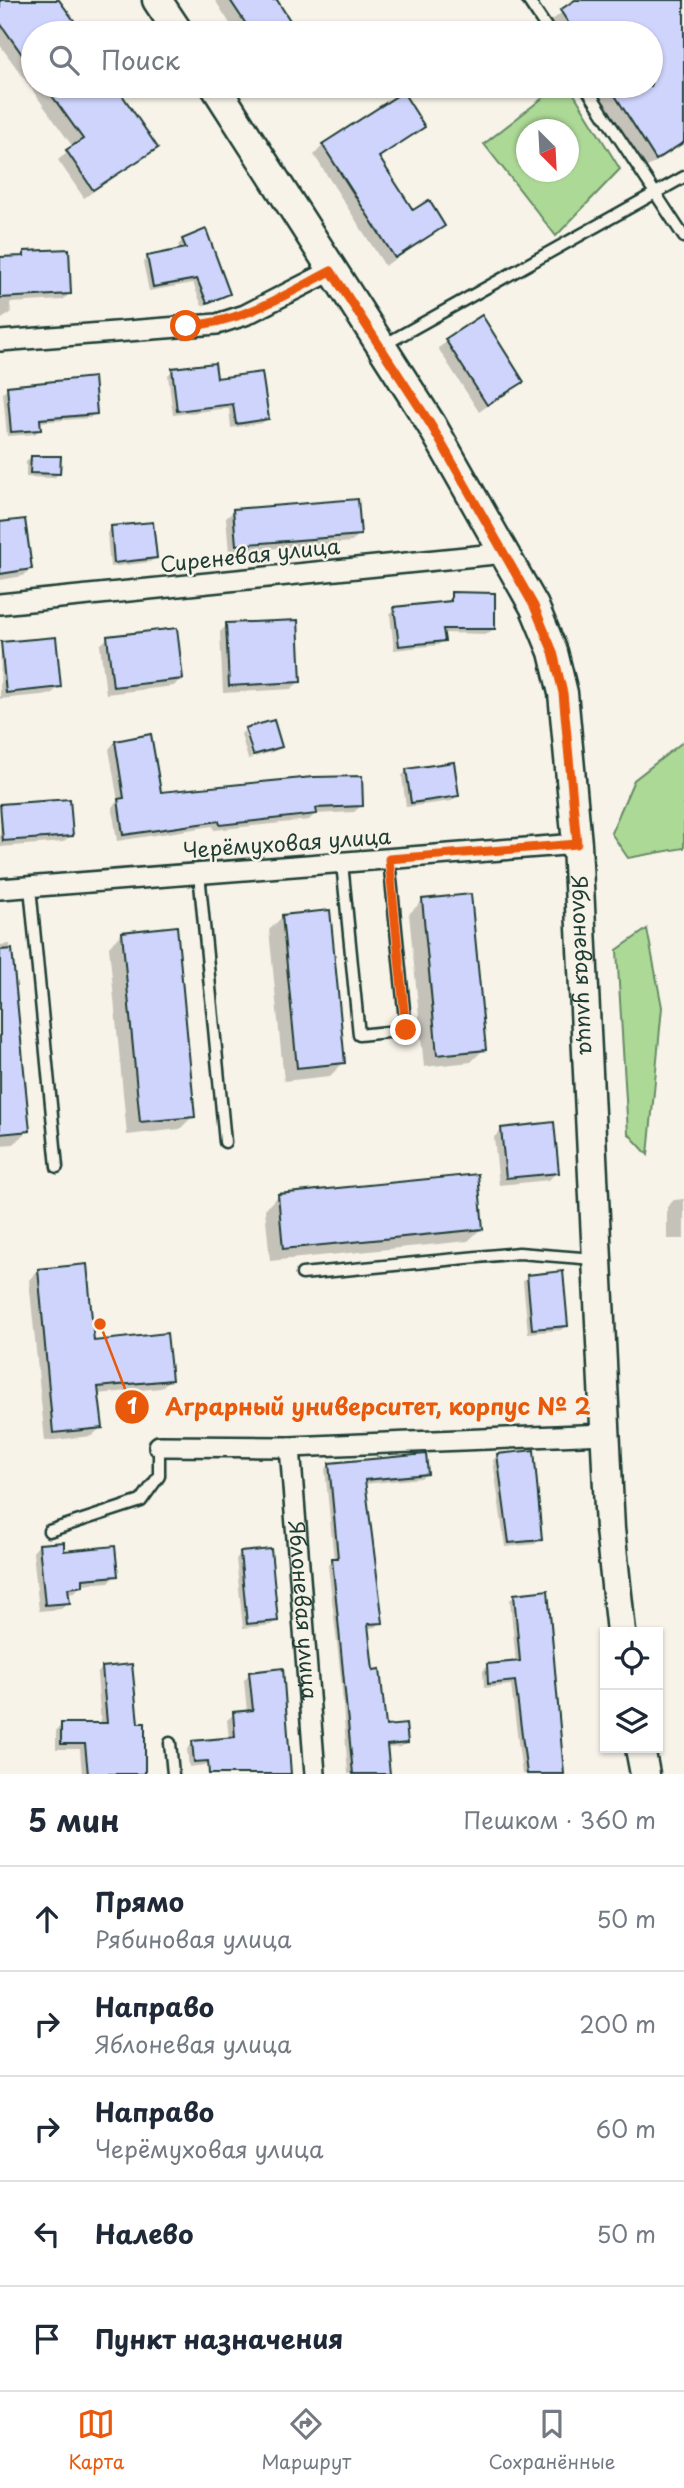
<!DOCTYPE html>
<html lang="ru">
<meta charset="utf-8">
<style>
body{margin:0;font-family:"Playpen Sans",sans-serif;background:#f6f6f7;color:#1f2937}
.controls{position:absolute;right:21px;bottom:21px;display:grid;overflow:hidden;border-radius:0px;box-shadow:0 2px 5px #0004}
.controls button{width:63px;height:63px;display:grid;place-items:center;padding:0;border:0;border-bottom:2px solid #e0e1e3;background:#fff;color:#1f2937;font:35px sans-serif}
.compass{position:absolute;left:516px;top:119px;width:63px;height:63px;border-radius:50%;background:#fff;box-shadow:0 2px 5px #0004;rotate:156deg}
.stop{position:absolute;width:21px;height:21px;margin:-16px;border:5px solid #ea580c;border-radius:50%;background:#fff}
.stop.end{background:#ea580c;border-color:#fff;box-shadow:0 2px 7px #0008}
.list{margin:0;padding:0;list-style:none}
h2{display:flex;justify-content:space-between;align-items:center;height:91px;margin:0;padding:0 28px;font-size:30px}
h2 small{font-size:23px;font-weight:400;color:#747a83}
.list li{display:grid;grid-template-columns:46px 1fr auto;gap:21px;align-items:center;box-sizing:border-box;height:105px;padding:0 28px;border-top:2px solid #e0e1e3}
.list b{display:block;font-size:26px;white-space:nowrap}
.list p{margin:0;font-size:23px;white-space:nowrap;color:#747a83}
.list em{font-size:23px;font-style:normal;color:#747a83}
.icon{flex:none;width:38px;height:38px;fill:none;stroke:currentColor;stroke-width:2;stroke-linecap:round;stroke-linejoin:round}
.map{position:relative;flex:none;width:684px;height:1774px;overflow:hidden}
.search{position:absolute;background:#fff;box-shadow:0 2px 5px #0004;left:21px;right:21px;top:21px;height:77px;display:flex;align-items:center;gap:18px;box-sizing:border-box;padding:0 24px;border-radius:38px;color:#747a83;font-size:26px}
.sheet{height:616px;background:#fff}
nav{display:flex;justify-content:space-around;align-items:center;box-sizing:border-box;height:98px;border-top:2px solid #e0e1e3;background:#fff;font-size:19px;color:#747a83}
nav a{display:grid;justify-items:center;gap:4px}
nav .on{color:#ea580c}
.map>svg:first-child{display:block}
.green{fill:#add997;stroke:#668b66;stroke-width:2;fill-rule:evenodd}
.shadow{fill:#0003}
.building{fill:#cfd4fc;stroke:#1f3d34;stroke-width:2}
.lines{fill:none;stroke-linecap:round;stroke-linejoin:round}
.lane-casing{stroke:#1f3d34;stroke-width:15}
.street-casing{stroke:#1f3d34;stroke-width:24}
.secondary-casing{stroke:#1f3d34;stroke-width:33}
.lane{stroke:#f7f3e8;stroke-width:10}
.street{stroke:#f7f3e8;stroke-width:19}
.secondary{stroke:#f7f3e8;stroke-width:28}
.route{stroke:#ea580c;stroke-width:9}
.labels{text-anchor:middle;stroke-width:5;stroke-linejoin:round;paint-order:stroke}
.street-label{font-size:21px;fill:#1f3d34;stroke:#f7f3e8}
.leader{fill:none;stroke:#e8590c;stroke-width:2.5}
.callout-dot{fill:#e8590c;stroke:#f7f3e8;stroke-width:2.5}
.mark-label{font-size:21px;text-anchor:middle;font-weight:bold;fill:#fff}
.callout-label{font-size:23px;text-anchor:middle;font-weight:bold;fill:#e8590c;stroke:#f7f3e8;stroke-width:5;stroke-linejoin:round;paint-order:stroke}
</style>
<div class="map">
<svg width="684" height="1774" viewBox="0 0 684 1774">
<rect width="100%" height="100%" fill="#f7f3e8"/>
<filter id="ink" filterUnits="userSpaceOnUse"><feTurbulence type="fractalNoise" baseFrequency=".0143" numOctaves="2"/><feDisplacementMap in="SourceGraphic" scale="14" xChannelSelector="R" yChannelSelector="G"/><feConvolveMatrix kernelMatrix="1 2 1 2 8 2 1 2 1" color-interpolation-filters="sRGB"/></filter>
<g filter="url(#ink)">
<g class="green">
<path d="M558 86H569L620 169 556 236 484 144ZM526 130H568V172H526Z"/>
<polygon points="684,741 684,848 628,858 611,833 634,780"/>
<polygon points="647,929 662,1007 648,1155 628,1133 617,950"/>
</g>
<g class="shadow">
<polygon points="0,0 57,0 81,33 33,33 33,86 119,86 117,90 155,148 84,198 58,160 73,147 0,45"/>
<polygon points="215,0 275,0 296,33 236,33"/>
<polygon points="578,0 684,0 684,144 646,168 593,86 651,86 651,33 559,33 551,21"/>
<polygon points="423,127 378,159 412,212 443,225 385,266 314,155 323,145"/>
<polygon points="183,240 228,293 223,298 202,306 193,283 149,291 143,262 148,258 181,251 178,245"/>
<polygon points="67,251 70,293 63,300 10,303 11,313 0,320 0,258"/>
<polygon points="481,318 522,381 479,412 438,348"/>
<polygon points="173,370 215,380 267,419 262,423 231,428 229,408 173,415 168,375"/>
<polygon points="8,388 95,413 90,418 39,422 40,429 35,434 7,436 3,393"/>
<polygon points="31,457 59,473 54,478 26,477 26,462"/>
<polygon points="234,511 359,534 352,542 229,552 226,518"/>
<polygon points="0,524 30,569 23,576 0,580"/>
<polygon points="111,528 155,558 150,562 110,567 107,533"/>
<polygon points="452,594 493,629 488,634 442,633 443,641 438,645 394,650 390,614 395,609 447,603"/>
<polygon points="227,625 299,682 291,689 223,693 220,632"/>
<polygon points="108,638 181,678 174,686 106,694 100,645"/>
<polygon points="1,644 59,687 51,694 0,699"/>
<polygon points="273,722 280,746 275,751 255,757 245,730"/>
<polygon points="244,731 252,758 248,759 241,734"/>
<polygon points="115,742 159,794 361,806 354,812 315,814 309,820 214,830 213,826 117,841 112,807 118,801 109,749"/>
<polygon points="406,771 457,796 452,801 406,807 402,776"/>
<polygon points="0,806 1,806 71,835 63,842 0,847"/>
<polygon points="423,900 484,1049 471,1062 424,1067 409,914"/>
<polygon points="283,916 343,1063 330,1076 284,1081 269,930"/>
<polygon points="122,933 193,1116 180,1129 127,1135 109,947"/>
<polygon points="10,944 28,1130 14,1144 0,1145 0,945"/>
<polygon points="502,1130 557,1172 549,1180 499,1185 494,1137"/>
<polygon points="279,1195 482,1228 468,1241 270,1261 265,1209"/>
<polygon points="684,1199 684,1239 667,1239 667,1207 674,1200"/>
<polygon points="38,1270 92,1342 170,1379 161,1388 97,1394 101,1427 92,1436 45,1441 29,1280"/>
<polygon points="528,1277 566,1325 561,1330 528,1333 523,1281"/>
<polygon points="498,1455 540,1539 535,1544 505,1547 493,1460"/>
<polygon points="330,1465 426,1474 421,1478 364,1484 381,1622 376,1627 367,1628 371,1672 384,1728 406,1742 401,1747 386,1748 388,1774 348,1774 341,1678 328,1565 334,1560 325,1469"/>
<polygon points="39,1545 63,1553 116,1575 109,1582 82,1584 75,1592 67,1593 68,1602 61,1609 39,1611 33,1552"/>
<polygon points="241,1554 276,1620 271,1625 243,1628 236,1559"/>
<polygon points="546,1592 563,1774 522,1774 511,1685 484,1688 483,1671 487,1666 516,1663 510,1600 514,1596"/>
<polygon points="102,1668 136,1725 143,1725 146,1774 82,1774 80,1749 56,1749 56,1731 61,1725 101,1725 97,1674"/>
<polygon points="282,1670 289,1774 254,1774 253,1759 189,1767 187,1749 193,1743 229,1739 227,1720 234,1714 247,1712 244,1680 250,1673"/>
</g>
<g class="building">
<polygon points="0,0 59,0 83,33 33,33 33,70 0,23"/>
<polygon points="230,0 277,0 298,33 252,33"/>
<polygon points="575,0 684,0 684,142 656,160 609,86 651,86 651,33 575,33 560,10"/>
<polygon points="45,86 116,86 158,148 93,190 66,150 83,139"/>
<polygon points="403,92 425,127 379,157 413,210 429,200 445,226 395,258 322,144"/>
<polygon points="206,229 230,294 207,303 197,279 153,287 147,256 186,248 182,239"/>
<polygon points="69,249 71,294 0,298 0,257 24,256 24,251"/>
<polygon points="482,315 524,382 487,405 445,339"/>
<polygon points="215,363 217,378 262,372 269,419 236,424 233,404 177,411 172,368"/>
<polygon points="94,377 97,414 40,419 41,430 11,432 7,386"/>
<polygon points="31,456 61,456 60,474 30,473"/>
<polygon points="358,499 361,535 236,545 233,509"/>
<polygon points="25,519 32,569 0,574 0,522"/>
<polygon points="153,522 157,558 114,563 111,526"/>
<polygon points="451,592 495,593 495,629 443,629 445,641 399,646 394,607 451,601"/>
<polygon points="298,620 301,682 229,686 226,623"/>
<polygon points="177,628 183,679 113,687 107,636"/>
<polygon points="56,637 61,687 6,693 1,642"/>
<polygon points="274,720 282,747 253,755 245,728"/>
<polygon points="151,734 161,792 313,777 362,776 363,806 316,808 317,814 220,825 219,821 123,835 118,799 124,798 115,741"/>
<polygon points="454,762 459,796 411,803 406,769"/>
<polygon points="70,799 73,836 3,841 0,804"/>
<polygon points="471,894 486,1050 437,1055 422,899"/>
<polygon points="330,910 345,1063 297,1068 282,915"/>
<polygon points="177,926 195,1117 140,1122 122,932"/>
<polygon points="12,949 30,1131 0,1134 0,950"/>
<polygon points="554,1122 559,1173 506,1178 501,1128"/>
<polygon points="478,1174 483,1229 283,1249 278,1194"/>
<polygon points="87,1264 94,1341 167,1333 172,1380 98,1387 103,1428 53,1433 38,1269"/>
<polygon points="563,1271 568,1326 532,1329 527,1275"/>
<polygon points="534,1450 542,1540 509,1543 497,1454"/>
<polygon points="426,1454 428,1474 365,1480 383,1623 368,1624 373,1670 380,1669 386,1726 406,1724 408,1743 387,1745 390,1774 353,1774 332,1558 338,1558 329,1463"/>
<polygon points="64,1542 64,1551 115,1546 118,1576 83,1579 83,1586 68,1588 70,1603 45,1605 39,1544"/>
<polygon points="271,1549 278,1621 247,1624 240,1552"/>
<polygon points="548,1590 564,1774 527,1774 515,1681 488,1684 487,1664 520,1661 514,1594"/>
<polygon points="132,1664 138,1723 145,1723 145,1774 88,1774 85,1744 61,1744 61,1723 107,1723 102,1667"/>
<polygon points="283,1668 291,1774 209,1774 208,1761 194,1762 192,1741 235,1737 233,1712 253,1710 249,1672"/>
</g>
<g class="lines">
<defs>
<g id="lane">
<polyline points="528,0 550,33"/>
<polyline points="585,86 684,237"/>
<polyline points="382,346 684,177"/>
<polyline points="342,863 359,1035 406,1030 389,859"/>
<polyline points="199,873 225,1142"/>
<polyline points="30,887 57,1167"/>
<polyline points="302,1274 519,1253 594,1259"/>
<polyline points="49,1531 141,1501 159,1476 159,1446"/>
<polyline points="170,1743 173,1774"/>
</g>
<g id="street">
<polyline points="0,341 217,324 245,315 331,271"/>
<polyline points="0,604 505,553"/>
<polyline points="0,889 577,844"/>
<polyline points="159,1446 290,1447 606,1434"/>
<path id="s1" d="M290 1447 315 1774"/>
</g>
<g id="secondary">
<polyline points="157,0 179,33"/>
<path id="s2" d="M215 86 431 424 534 606 553 652 563 693 577 844 610 1529 621 1632"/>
<polyline points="640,1748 645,1774"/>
</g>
</defs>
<use href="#lane" class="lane-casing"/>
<use href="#street" class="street-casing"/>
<use href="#secondary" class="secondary-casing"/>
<use href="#lane" class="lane"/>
<use href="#street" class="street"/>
<use href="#secondary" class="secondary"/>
</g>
</g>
<g class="lines" filter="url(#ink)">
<path class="route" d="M186 326C241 323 283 296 331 271L431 425 534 606 553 652 563 693 577 844 389 859 406 1030"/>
</g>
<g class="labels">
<g class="street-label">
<text transform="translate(250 556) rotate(-6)" y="7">Сиреневая улица</text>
<text transform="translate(287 844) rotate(-4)" y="7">Черёмуховая улица</text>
<text dy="7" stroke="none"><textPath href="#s2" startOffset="975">Яблоневая улица</textPath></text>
<text dy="7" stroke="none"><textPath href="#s1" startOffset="164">Яблоневая улица</textPath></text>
</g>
</g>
<path class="leader" d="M100 1324L132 1407"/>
<g class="callout-dot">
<circle cx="100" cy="1324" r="7"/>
<circle cx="132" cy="1407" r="18"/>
</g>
<g class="mark-label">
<text x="132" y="1414">1</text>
</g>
<g class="callout-label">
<text x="378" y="1415">Аграрный университет, корпус № 2</text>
</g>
</svg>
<div class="controls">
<button><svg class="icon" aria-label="locate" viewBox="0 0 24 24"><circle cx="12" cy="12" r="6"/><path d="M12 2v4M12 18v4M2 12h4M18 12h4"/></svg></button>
<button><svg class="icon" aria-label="layers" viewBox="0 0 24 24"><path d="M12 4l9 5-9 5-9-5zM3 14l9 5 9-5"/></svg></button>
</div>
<svg class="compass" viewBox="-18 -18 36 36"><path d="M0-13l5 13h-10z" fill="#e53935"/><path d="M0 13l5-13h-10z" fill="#747a83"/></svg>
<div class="stop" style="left:186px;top:326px"></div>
<div class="stop end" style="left:406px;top:1030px"></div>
<div class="search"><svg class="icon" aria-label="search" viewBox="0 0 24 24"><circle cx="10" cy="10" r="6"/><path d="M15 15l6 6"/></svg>Поиск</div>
</div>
<section class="sheet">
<h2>5 мин<small>Пешком · 360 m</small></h2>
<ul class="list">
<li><svg class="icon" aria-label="ahead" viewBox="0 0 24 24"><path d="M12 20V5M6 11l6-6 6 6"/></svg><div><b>Прямо</b><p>Рябиновая улица</p></div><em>50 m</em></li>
<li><svg class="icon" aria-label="right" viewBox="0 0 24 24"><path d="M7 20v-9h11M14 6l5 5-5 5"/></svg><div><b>Направо</b><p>Яблоневая улица</p></div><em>200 m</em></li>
<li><svg class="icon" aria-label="right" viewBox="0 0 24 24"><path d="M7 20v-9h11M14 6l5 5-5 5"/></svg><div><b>Направо</b><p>Черёмуховая улица</p></div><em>60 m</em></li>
<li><svg class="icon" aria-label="left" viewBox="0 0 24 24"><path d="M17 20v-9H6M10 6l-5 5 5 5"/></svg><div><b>Налево</b></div><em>50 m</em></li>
<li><svg class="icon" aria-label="arrive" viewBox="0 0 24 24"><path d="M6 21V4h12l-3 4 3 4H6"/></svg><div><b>Пункт назначения</b></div></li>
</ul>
</section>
<nav>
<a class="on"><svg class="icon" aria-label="map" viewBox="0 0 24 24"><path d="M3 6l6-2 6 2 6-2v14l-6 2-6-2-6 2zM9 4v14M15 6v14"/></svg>Карта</a>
<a><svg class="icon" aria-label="directions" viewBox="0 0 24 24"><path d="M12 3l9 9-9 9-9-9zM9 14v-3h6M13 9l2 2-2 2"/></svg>Маршрут</a>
<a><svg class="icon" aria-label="saved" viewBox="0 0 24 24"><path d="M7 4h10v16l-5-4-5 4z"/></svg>Сохранённые</a>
</nav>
